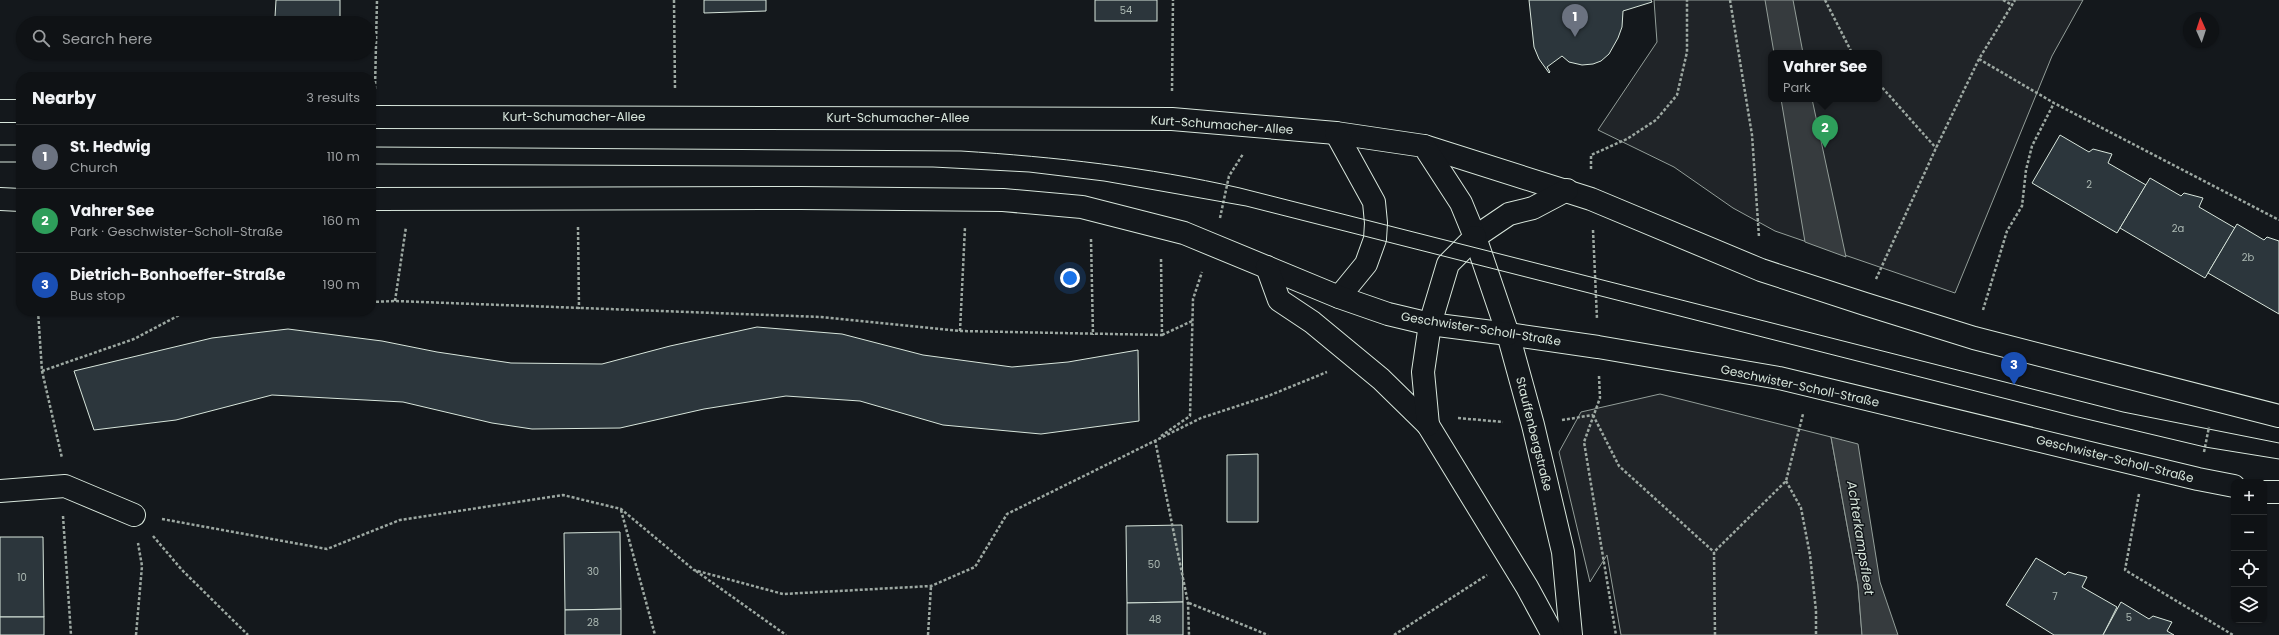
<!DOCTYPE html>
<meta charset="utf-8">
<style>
body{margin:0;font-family:Poppins,sans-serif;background:#181b1e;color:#f1f3f6}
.controls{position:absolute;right:12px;bottom:12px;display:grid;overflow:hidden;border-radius:8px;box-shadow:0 1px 3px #0004}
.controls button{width:36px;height:36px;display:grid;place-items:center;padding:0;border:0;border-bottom:1px solid #2f3234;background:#0f1215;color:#f1f3f6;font:20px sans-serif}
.compass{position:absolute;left:2183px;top:12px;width:36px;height:36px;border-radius:50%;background:#0f1215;box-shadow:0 1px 3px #0004;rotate:357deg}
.you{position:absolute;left:1070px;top:278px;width:14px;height:14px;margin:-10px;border:3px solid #fff;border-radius:50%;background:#1a73e8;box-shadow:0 0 0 6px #1a73e833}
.badge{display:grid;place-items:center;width:26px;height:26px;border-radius:50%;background:#d93025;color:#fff;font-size:13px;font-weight:700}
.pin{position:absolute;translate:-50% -33px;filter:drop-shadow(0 1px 2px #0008)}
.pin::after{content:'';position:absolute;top:21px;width:14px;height:12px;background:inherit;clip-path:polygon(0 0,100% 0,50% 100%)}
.popup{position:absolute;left:1768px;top:50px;width:114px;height:52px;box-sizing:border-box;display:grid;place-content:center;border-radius:8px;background:#0f1215;filter:drop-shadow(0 1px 3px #0005);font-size:13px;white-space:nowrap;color:#9b9ea0}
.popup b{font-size:15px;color:#f1f3f6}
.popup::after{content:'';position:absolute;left:50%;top:100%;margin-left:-8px;border:8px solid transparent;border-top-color:#0f1215}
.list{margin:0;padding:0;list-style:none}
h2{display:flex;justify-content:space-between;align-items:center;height:52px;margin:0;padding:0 16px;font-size:17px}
h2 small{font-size:13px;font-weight:400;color:#9b9ea0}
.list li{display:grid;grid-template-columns:26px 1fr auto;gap:12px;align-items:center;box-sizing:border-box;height:64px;padding:0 16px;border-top:1px solid #2f3234}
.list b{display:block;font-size:15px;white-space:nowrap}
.list p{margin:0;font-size:13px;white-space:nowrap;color:#9b9ea0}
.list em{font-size:13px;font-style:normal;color:#9b9ea0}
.icon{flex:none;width:22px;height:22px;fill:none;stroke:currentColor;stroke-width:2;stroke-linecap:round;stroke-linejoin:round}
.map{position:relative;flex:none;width:2279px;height:635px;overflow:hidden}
.search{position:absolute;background:#0f1215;box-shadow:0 1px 3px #0004;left:16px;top:16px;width:360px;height:44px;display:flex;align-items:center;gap:10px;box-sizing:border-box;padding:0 14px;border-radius:22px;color:#9b9ea0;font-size:15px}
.panel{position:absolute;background:#0f1215;box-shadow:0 1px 3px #0004;left:16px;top:72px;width:360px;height:244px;border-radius:16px}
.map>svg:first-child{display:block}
.green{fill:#202428;stroke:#939e99;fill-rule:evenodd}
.water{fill:#363b3e;stroke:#939e99}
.building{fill:#2c363c;stroke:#d8e6dc}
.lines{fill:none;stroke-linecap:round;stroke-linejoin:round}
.minor-casing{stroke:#d8e6dc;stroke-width:24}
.tertiary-casing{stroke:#d8e6dc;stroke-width:24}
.path{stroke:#9da8a2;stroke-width:2.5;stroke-dasharray:3 2;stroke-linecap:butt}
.minor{stroke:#14181c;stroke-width:22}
.tertiary{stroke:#14181c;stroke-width:22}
.tram{stroke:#d8e6dc;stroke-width:1}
.labels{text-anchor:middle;stroke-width:3;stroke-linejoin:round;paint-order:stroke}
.number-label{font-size:10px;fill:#adbab4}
.street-label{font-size:12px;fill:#d8e6dc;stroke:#14181c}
.water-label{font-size:13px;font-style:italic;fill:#d8e6dc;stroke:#14181c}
</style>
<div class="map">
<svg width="2279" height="635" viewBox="0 0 2279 635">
<rect width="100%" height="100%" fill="#14181c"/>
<g class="green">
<path d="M1654 0H2083L2052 56 1955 293 1775 231 1733 208 1674 167 1598 130 1657 42ZM1771 53H1879V99H1771Z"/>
<polygon points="1660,394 1831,437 1858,585 1862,635 1621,635 1607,555 1590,582 1559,452 1581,412"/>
</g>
<g class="water">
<polygon points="1765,0 1793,0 1803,53 1774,53"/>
<polygon points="1781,99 1812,99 1846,257 1805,242"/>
<polygon points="1831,437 1858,444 1880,582 1898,635 1862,635 1858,585"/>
</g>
<g class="building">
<polygon points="276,0 340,0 340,17 275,17"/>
<polygon points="704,0 766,0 766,11 704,13"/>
<rect x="1095" y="0" width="62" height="21"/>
<polygon points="1529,0 1651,0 1652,2 1623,11 1622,27 1618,38 1609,54 1601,61 1593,64 1582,65 1569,62 1562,56 1547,67 1550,72 1549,73 1539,59 1534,47"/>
<polygon points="2060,135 2089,152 2093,149 2112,154 2108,163 2146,185 2117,233 2032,183"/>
<polygon points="2150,178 2181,196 2184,193 2203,198 2199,207 2235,228 2205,278 2120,228"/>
<polygon points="2237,224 2264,240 2267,237 2279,241 2279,314 2208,273"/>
<polygon points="757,327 842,334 923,355 1012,367 1068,362 1138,350 1139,421 1041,434 943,425 860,401 786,396 704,409 620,428 532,429 492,423 403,402 272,395 176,420 94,430 74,371 212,338 288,329 382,341 437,352 511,363 602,364 670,346"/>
<polygon points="1258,454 1258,522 1227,522 1227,455"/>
<polygon points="1182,525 1183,602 1127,603 1126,526"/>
<polygon points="620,532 621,609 565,610 564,533"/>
<polygon points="0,537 43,537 44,617 0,617"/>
<polygon points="2036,558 2065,575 2068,572 2087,577 2082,587 2117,607 2103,635 2054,635 2006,605"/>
<polygon points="1183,602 1183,635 1127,635 1127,603"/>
<polygon points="2121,602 2149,619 2153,616 2172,622 2167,631 2174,635 2103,635"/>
<polygon points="621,609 621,635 565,635 565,610"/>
<rect x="0" y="617" width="44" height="18"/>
</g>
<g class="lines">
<defs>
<g id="minor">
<polyline points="1424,146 1591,199 1761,270 1865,304 1974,338 2279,416"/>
<polyline points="1475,237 1509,214 1533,208 1567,190"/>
<polyline points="1508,334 1598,347 1779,378 2198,479 2234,486"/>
<polyline points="0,491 65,486 134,515"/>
<polyline points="2264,492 2279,492"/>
</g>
<g id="tertiary">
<polyline points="0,111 21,111"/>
<polyline points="371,117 1172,119 1336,133 1424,146 1461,203 1475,237 1508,334 1533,425 1563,552 1571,635"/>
<polyline points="1336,133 1374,202 1376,223 1375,239 1366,264 1339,297"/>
<polyline points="0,199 21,200"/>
<polyline points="371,199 801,198 1003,200 1082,207 1184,233 1339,297 1388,314 1430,324 1508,334"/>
<polyline points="1267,267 1279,300 1312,322 1381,379 1428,425 1527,587 1553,635"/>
<polyline points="1428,425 1423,372 1430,324 1448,264 1475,237"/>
</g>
</defs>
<use href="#minor" class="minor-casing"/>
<use href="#tertiary" class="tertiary-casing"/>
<g class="path">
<polyline points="674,0 675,89"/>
<polyline points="1730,0 1752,135 1759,237"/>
<polyline points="1825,0 1852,53"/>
<polyline points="2003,0 2012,5"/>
<polyline points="1979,59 2054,103 2279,220"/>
<polyline points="1879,84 1936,148"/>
<polyline points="375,89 377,0"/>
<polyline points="1172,91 1173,0"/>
<polyline points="1591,169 1591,155 1627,139 1656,120 1677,95 1687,52 1687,0"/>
<polyline points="1220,218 1229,176 1243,154"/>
<polyline points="578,227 579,309"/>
<polyline points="1593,230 1597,319"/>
<polyline points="1091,239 1093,335"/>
<polyline points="1876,279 1936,148 1979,59 2015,0"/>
<polyline points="395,301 406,227"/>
<polyline points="371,302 395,301 821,317 960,331 1162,335 1161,257"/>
<polyline points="1983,310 2007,231 2022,206 2026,170 2032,146 2054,103"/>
<polyline points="38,311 42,371 62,458"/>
<polyline points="960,331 965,227"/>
<polyline points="1162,335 1192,321"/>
<polyline points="42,371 134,339 187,311"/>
<polyline points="1599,376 1600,398 1584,442 1616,635"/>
<polyline points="1593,415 1619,466 1714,552"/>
<polyline points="1458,418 1503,422"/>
<polyline points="1562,420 1593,415"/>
<polyline points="1161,436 1190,416 1193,299 1202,272"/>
<polyline points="1155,440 1188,603 1189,635"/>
<polyline points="2204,452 2209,427"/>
<polyline points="1786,481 1801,508 1810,555 1816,611 1816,635"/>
<polyline points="2139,494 2125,570 2233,635"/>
<polyline points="621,510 655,635"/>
<polyline points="63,516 71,635"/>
<polyline points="162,519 327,549 400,520 563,495 621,509 694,570 783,594 931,586 975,567 1007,514 1201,418 1268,396 1327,372"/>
<polyline points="153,536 182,570 248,635"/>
<polyline points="696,571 786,635"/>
<polyline points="1189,603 1268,635"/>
<polyline points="136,635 142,566 138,543"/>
<polyline points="928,635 931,586"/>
<polyline points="1394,635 1487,575"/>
<polyline points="1715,635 1714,552 1786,481 1803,414"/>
</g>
<use href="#minor" class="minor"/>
<use href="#tertiary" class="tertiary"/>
<g class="tram">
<polyline points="0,145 21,145"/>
<path d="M371 147 961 151C1055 157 1148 167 1240 188L2123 412 2279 443"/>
<polyline points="0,162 21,162"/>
<polyline points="371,164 933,167 1029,172 1104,181 1246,206 2074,416 2205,447 2279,459"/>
</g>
</g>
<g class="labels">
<g class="number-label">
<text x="1126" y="14">54</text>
<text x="2089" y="188">2</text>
<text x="2178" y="232">2a</text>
<text x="2248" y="261">2b</text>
<text x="1154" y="568">50</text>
<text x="593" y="575">30</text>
<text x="22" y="581">10</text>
<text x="2055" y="600">7</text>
<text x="2129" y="621">5</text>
<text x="1155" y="623">48</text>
<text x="593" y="626">28</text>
</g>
<g class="street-label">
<text x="574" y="121">Kurt-Schumacher-Allee</text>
<text x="898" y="122">Kurt-Schumacher-Allee</text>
<text transform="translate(1222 125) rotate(4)" y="4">Kurt-Schumacher-Allee</text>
<text transform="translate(1481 329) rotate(9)" y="4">Geschwister-Scholl-Straße</text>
<text transform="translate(1800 386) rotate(12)" y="4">Geschwister-Scholl-Straße</text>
<text transform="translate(1534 434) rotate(76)" y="4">Stauffenbergstraße</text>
<text transform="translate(2115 459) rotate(14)" y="4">Geschwister-Scholl-Straße</text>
</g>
<g class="water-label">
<text transform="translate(1861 538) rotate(81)" y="5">Achterkampsfleet</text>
</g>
</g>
</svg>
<div class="controls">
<button>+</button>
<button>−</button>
<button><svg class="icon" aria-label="locate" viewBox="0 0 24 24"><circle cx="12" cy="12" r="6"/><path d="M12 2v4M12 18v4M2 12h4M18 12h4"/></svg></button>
<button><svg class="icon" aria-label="layers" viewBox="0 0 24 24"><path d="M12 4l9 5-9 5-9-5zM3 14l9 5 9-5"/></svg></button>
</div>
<svg class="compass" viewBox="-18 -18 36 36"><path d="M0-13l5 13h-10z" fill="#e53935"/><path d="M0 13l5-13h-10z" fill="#9b9ea0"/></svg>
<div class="you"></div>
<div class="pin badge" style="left:1575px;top:37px;background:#6b7280">1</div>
<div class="pin badge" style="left:1825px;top:148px;background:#2e9e5b">2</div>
<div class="popup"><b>Vahrer See</b>Park</div>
<div class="pin badge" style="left:2014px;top:385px;background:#1a4fb4">3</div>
<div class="search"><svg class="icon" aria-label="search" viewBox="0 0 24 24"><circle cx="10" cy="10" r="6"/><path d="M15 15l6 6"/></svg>Search here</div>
<section class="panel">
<h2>Nearby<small>3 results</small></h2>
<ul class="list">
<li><span class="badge" style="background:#6b7280">1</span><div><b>St. Hedwig</b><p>Church</p></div><em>110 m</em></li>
<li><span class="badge" style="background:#2e9e5b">2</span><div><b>Vahrer See</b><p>Park · Geschwister-Scholl-Straße</p></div><em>160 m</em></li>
<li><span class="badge" style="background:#1a4fb4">3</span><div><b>Dietrich-Bonhoeffer-Straße</b><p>Bus stop</p></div><em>190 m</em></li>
</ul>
</section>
</div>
